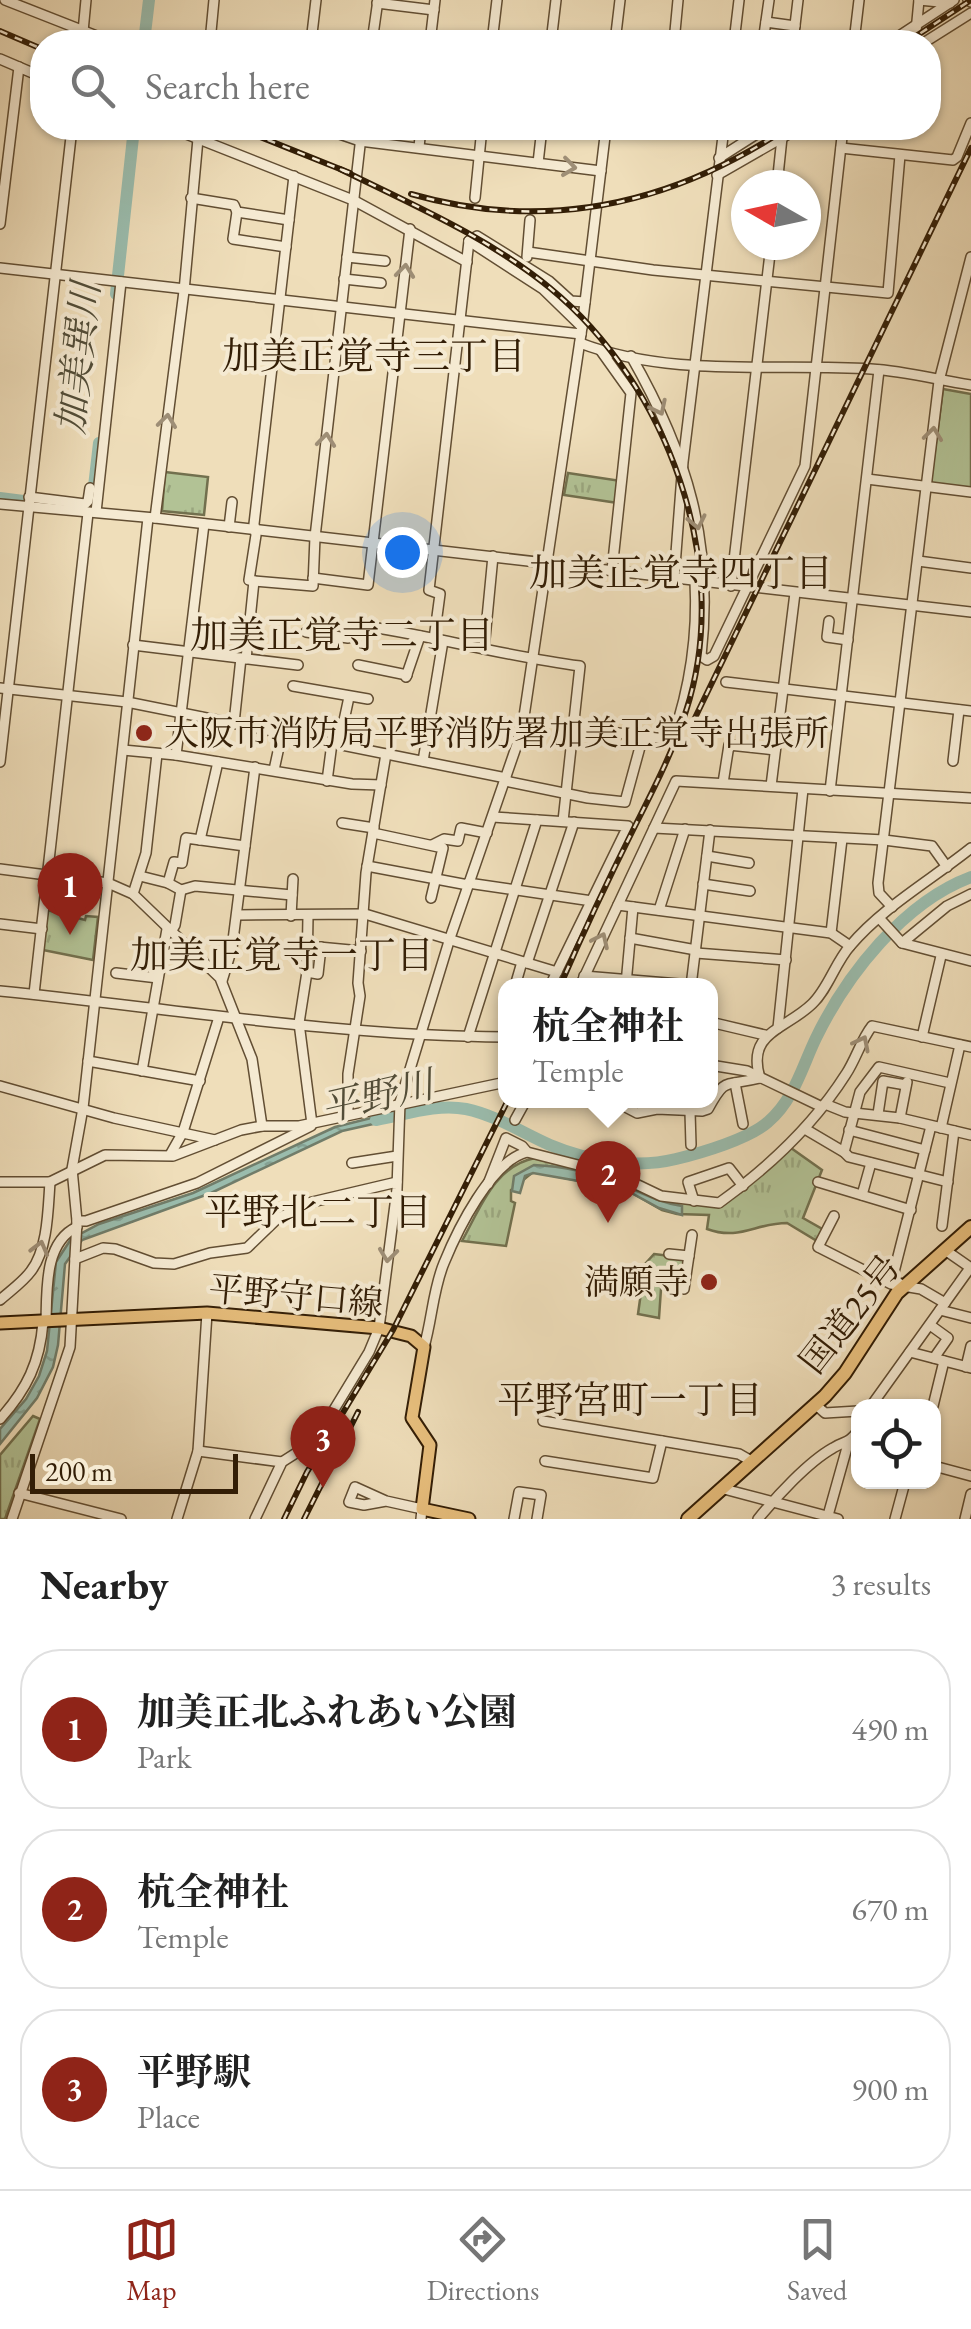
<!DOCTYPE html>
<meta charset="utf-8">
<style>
body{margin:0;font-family:"EB Garamond","Noto Serif JP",serif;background:#f6f6f6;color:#222}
.controls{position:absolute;right:30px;bottom:30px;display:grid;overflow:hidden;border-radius:20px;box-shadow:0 2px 8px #0004}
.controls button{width:90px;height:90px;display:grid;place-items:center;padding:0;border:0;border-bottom:2px solid #e0e0e0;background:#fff;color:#222;font:50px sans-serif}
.compass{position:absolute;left:731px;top:170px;width:90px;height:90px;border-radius:50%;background:#fff;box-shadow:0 2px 8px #0004;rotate:279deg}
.scale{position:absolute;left:30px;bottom:25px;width:208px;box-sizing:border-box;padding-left:10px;border:5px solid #331e06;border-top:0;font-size:28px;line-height:35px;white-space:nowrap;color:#331e06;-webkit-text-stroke:8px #f5ead2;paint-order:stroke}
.you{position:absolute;left:402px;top:552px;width:35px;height:35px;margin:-25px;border:8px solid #fff;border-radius:50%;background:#1a73e8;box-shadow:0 0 0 15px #1a73e833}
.badge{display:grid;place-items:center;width:65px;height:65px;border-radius:50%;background:#8f2418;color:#fff;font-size:32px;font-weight:700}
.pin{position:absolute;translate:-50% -82px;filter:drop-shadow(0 2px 5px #0008)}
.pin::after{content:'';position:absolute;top:52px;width:35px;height:30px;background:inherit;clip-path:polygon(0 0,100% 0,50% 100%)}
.popup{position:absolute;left:498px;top:978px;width:220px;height:130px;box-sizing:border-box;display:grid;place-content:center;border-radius:20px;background:#fff;filter:drop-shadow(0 2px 8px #0005);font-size:32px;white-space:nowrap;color:#767676}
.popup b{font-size:38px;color:#222}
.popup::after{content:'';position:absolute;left:50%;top:100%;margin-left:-20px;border:20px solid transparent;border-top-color:#fff}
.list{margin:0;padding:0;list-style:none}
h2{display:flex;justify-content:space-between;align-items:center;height:130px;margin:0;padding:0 40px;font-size:42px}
h2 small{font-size:32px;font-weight:400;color:#767676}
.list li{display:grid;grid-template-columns:65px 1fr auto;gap:30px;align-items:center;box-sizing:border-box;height:160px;margin:0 20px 20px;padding:0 20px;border:2px solid #e0e0e0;border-radius:40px}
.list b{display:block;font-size:38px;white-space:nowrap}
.list p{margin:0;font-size:32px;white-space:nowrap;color:#767676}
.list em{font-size:32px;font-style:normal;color:#767676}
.icon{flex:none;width:55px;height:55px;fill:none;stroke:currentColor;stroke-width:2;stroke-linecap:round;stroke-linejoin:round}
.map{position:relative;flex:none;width:971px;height:1519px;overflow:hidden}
.search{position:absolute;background:#fff;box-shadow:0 2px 8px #0004;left:30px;right:30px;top:30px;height:110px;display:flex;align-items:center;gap:25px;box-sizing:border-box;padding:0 35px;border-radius:40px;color:#767676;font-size:38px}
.sheet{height:670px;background:#fff}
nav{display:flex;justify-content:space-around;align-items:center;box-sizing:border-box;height:140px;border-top:2px solid #e0e0e0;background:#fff;font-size:28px;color:#767676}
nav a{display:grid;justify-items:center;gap:5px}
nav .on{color:#8f2418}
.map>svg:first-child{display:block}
.cemetery{fill:url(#cemetery-stones);stroke:#72704e;stroke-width:2.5}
.park{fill:url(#park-tufts);stroke:#72704e;stroke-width:2.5}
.pitch{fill:#b2c295;stroke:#72704e;stroke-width:2.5}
.water{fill:url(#water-ripples);stroke:#717d6a;stroke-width:2.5}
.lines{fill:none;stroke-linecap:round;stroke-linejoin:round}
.river{stroke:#9abcad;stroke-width:12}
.minor-casing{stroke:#624e33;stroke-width:12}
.major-casing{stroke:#331e06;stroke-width:15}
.highway-casing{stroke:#331e06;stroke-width:16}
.minor{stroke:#f5ead2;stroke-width:9}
.major{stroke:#e8bf7d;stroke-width:11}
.highway{stroke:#e8bf7d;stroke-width:12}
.rail-casing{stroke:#331e06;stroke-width:6}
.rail{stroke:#f5ead2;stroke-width:2.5;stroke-dasharray:8;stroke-linecap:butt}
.oneway{stroke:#9e8e76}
.poi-dot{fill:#8f2418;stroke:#f5ead2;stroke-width:4}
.labels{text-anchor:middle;stroke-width:8;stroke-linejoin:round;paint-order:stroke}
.poi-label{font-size:35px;fill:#331e06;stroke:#f5ead2;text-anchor:start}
.street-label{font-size:35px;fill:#331e06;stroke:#f5ead2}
.neighbourhood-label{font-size:38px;fill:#331e06;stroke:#f5ead2}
.water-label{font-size:38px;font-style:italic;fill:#524d38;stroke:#f5ead2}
</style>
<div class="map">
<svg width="971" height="1519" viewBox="0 0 971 1519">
<defs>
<pattern id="cemetery-stones" width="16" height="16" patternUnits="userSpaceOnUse" patternTransform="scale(2.5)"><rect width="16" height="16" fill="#b2c295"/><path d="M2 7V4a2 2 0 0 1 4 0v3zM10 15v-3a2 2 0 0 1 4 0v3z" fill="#9aa67f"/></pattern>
<pattern id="park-tufts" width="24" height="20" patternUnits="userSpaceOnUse" patternTransform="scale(2.5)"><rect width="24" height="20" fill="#b2c295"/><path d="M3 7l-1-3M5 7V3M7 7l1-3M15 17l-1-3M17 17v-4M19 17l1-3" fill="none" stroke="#9aa67f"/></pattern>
<pattern id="water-ripples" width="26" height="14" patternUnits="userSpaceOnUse" patternTransform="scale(2.5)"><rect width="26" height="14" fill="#9abcad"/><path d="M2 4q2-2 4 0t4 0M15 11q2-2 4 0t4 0" fill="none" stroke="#85a193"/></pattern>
</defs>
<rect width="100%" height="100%" fill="#efdeba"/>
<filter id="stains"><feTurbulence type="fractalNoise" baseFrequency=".002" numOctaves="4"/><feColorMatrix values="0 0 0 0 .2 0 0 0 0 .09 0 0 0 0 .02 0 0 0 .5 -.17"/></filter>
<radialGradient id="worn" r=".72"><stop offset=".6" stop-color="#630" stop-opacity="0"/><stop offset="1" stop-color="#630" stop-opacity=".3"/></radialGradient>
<polygon class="cemetery" points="654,1254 687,1258 681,1292 661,1289 659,1318 638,1314 645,1264"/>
<g class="park">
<polygon points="165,472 208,477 204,515 162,511"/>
<polygon points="568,473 621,481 618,503 564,495"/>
<polygon points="47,910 85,920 86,916 98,917 93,960 43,950"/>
<path d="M791 1148 822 1170 803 1218 824 1230 817 1241 787 1223C755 1223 740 1241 707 1229L709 1215 677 1214 662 1210 627 1190 533 1172 511 1190V1201L515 1203 506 1246 462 1241C480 1209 494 1166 535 1158L594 1172 649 1194 721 1205 741 1192Z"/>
<polygon points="33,1416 40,1419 5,1519 0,1519 0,1455"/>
</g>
<polygon class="pitch" points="943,389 971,394 971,489 933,485 931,480"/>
<g class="water">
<polygon points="391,1113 391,1120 342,1131 211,1193 82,1240 65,1264 58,1345 53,1367 37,1398 0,1444 0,1429 26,1399 39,1376 47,1351 56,1262 71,1239 99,1224 193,1193 335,1127"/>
<path d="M534 1165C561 1166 596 1173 621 1184 642 1193 658 1202 682 1206V1215L659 1208 624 1189 533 1173 525 1176 520 1193 512 1191 514 1176Z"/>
</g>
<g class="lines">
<g class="river">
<polyline points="144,42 149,0"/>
<polyline points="116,294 134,128"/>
<polyline points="0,498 55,505"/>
<polyline points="75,507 87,508 92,504 99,443"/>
<path d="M376 1120C404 1115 437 1103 466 1109 495 1115 523 1133 550 1145 588 1161 636 1169 676 1159 701 1153 749 1139 768 1122 794 1100 802 1067 816 1038 847 974 904 902 971 877"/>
</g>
<defs>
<g id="minor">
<polyline points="5,0 112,42"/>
<polyline points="919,0 950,3"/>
<polyline points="968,0 971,2"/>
<polyline points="377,3 434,10"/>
<polyline points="766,22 795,26"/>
<polyline points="82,42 86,0"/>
<polyline points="210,42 214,0"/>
<polyline points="311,42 316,0"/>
<polyline points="372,42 378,0"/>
<polyline points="430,42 435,0"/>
<polyline points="492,42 497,0"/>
<polyline points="551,42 556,0"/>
<polyline points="615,42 620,0"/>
<polyline points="674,42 678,0"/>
<polyline points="734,42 739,0"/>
<polyline points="763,42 769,0"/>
<polyline points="793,42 798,0"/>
<polyline points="854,42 859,0"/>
<polyline points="890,42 954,0"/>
<polyline points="915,42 919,0"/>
<polyline points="925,42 971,13"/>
<polyline points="0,59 42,77"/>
<polyline points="171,128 353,200 467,262"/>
<polyline points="322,128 360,141 601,171"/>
<polyline points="678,128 723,132"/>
<polyline points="419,147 421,128"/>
<polyline points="841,148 953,160 957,157 971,123"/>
<polyline points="719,158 766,128"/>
<polyline points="538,163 542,128"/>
<polyline points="717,175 799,128"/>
<polyline points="777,185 783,128"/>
<polyline points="191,198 234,205 237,212 289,220"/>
<polyline points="475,198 482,128"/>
<polyline points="237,212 233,239 286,247"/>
<polyline points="0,224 19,67"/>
<polyline points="469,241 543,289 582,327"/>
<polyline points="469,241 477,236 549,281 571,301 585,302"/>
<polyline points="528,252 653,270 888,293 900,155"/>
<polyline points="347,257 385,261"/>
<polyline points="527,257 530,220"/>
<polyline points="0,268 581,334"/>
<polyline points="344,279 381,283"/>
<path d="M580 343C671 378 776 363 871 369 905 371 938 380 971 385"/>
<polyline points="601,351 631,393 612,570"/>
<path d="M631 356C687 454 714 542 701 656L707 660 714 656 805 466 843 128"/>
<polyline points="867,479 971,492"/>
<polyline points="29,497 85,504 88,501 90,488"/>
<polyline points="0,504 155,518 971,612"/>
<polyline points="96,512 121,282"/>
<polyline points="155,518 184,291 199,128"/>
<polyline points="229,527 232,502"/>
<polyline points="918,561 971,568"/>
<polyline points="313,578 368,585 410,229"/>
<polyline points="674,579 683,462 724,128"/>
<polyline points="254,581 313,586 315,537 362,128"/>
<polyline points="731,586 771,245"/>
<polyline points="829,621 827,637 848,640"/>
<path d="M306 632 348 638 351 624C428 634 502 656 580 666L563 821"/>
<polyline points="434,639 440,594 429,590 469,241"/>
<polyline points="133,645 298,665"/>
<polyline points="484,649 493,556"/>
<polyline points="246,659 254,581 249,580 256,535 254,524 294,176"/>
<polyline points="358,665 407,675"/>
<polyline points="406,677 420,636"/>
<polyline points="726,682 971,711"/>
<polyline points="293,686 368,699"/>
<polyline points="0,688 127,702 506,778"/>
<polyline points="234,723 241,658"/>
<path d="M572 727 672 740C690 688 698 636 695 581"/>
<polyline points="339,744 349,697"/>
<polyline points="123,750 176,755 352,784 381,785"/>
<polyline points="176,755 204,524"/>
<polyline points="423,761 443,641"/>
<polyline points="953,761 959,710"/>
<polyline points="0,762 72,128"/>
<polyline points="274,770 282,733"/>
<polyline points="327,781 332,743"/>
<polyline points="505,781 588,798 625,802 643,736"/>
<polyline points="723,783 729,745 775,750"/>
<polyline points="771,786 795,593"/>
<polyline points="830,791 879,370"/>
<polyline points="493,817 628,826 550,986"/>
<polyline points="342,823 374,828"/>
<polyline points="654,828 884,840 932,846 947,867"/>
<polyline points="373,833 443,848 431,898"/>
<polyline points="200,840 218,762"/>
<polyline points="432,845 444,839 458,841 461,828 487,833"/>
<polyline points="707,856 749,863"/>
<polyline points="367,866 468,885"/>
<polyline points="0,869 108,883 133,894 220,978 252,1059 262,1126"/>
<polyline points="140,876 168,883 181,890 195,886 292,895"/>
<polyline points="168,883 174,862 182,863 186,838 245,846"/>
<polyline points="468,883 592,901"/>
<polyline points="703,884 750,891"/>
<polyline points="133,894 146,853 157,754"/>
<polyline points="618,905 831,933 850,946"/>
<polyline points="892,907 879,893 878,883 939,381 971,257"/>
<polyline points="659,910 685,829"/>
<polyline points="237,915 365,914 557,972"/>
<polyline points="291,916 293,879"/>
<polyline points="308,916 307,972 299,1023 312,1124"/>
<polyline points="880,919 902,943 971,961"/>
<polyline points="0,924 42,929"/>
<polyline points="171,932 175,925 181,890"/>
<polyline points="831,933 842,839"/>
<polyline points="630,938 696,950"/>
<polyline points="902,943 947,906 971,894"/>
<polyline points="308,946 361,951"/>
<polyline points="696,953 786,960"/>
<polyline points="527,963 574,822"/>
<polyline points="307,972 318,974 321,947"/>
<polyline points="116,973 158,978"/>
<polyline points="584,976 691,985"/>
<polyline points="222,981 232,948 255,767"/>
<polyline points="626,984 633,907"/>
<polyline points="515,986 522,962"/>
<polyline points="580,986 676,781 971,798"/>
<polyline points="691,986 710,830"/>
<path d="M0 991C168 1008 336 1036 506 1037"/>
<polyline points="34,994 88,513"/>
<polyline points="710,1022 765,1035"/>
<polyline points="778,1028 803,789"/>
<polyline points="468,1037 537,820"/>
<polyline points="922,1037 941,956"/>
<polyline points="88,1061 200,1081"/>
<polyline points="710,1065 747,1071 822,1107"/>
<polyline points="142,1071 167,929"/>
<path d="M760 1078C746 1032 785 1030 812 1004 828 989 835 963 850 946 883 907 931 880 971 848"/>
<polyline points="735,1083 743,1124"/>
<polyline points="0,1086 114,1118 215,1140"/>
<path d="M612 1100 637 1113 657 1109 702 1111 708 1109C726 1076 724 1087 760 1078"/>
<polyline points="825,1104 845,1112 900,1118 971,1135"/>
<polyline points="690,1112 691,1145"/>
<polyline points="348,1114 348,1074 360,996 358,983 366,873 386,754"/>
<polyline points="878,1114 883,1081 906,1085"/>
<polyline points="900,1118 907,1082"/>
<polyline points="515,1120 526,1100"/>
<polyline points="941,1128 960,1045"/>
<polyline points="805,1129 844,1152 849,1157 948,1182"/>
<polyline points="849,1130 925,1150"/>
<polyline points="844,1152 860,1092 879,1067 950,1083"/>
<polyline points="170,1155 183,1132 219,1017"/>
<polyline points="352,1163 397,1156"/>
<polyline points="0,1182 50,1182 105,1155 173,1156 241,1130 262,1126 299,1126 506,1082"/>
<polyline points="818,1182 911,1210"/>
<path d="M488 1184 506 1138 522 1146 527 1152 617 1175 661 1196 719 1203C769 1167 813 1126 846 1074 856 1059 861 1040 872 1026L971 1047"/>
<polyline points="862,1195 871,1163"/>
<polyline points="694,1201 688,1182 729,1168 743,1186"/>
<polyline points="77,1221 86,1221 197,1183 311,1126"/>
<polyline points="942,1226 954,1131"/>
<polyline points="818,1247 834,1216"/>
<polyline points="820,1248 891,1284 921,1289 945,1303"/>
<polyline points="945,1250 971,1268"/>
<polyline points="669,1254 689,1256"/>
<polyline points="75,1259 103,1248 115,1249 154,1263 174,1264 210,1253 247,1248 277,1219 308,1203 397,1182"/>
<polyline points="904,1286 894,1280 894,1272 931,1126"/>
<polyline points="684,1289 692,1235"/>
<path d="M0 1300C10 1291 23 1282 31 1271 48 1249 48 1209 50 1182"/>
<polyline points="940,1310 971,1318"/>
<path d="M46 1322C47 1290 44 1242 77 1227"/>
<polyline points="930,1325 948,1338 934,1358"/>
<path d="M424 1347C432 1320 433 1289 444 1263 457 1231 491 1161 527 1152"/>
<polyline points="910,1352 971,1368"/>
<polyline points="966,1367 971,1346"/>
<polyline points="816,1405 825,1413 858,1411"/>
<polyline points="871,1406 970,1268"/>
<polyline points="933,1406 944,1361"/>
<path d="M0 1419C27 1389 40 1362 43 1322"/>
<polyline points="543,1421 739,1454 753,1462"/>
<polyline points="198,1451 282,1462"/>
<polyline points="545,1461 653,1478 662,1441"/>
<polyline points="934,1466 971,1476"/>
<polyline points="724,1489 838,1519"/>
<polyline points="19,1493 121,1519"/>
<polyline points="386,1501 364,1505 349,1502 355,1487 386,1501 422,1509 421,1519"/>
<polyline points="12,1519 70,1347 77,1221 72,1169 83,1108 148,518"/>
<polyline points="177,1519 198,1451 207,1313"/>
<polyline points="255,1519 282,1462 315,1441 369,1352 379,1328 397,1189 400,1102 450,938 522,730 582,327 606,128"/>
<polyline points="514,1519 519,1492 541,1495 537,1519"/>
<path d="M758 1519C776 1497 808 1462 833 1448 846 1440 847 1445 858 1431"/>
<polyline points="827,1519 848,1444"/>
<polyline points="895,1519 905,1482"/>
<polyline points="965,1519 971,1494"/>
</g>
<polyline id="major" points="0,1323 207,1313 379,1328 411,1336 424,1347 412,1418 430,1445 422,1509 469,1519"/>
<polyline id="highway" points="688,1519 825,1396 845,1373 897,1293 971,1227"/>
</defs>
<use href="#minor" class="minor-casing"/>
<use href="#major" class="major-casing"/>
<use href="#highway" class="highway-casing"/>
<use href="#minor" class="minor"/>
<use href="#major" class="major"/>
<use href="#highway" class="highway"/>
<defs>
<g id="rail">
<polyline points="0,31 42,49"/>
<polyline points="907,42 971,0"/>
<polyline points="238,128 350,173"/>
<path d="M340 169C411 204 488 237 550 288 667 384 734 564 686 711 673 752 653 790 634 828 608 880 583 933 560 986"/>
<path d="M411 194C547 233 671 205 787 128"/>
<polyline points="692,724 971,148"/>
<polyline points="284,1519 307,1472 393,1330 508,1100"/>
<polyline points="304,1519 358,1412"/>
</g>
</defs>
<use href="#rail" class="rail-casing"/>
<use href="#rail" class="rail"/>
</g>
<defs><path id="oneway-chevron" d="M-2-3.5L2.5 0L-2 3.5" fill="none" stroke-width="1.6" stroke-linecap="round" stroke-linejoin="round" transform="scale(2.5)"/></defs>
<g class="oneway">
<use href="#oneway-chevron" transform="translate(569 167) rotate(7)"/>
<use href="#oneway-chevron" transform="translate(405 271) rotate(-84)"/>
<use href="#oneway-chevron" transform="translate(659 408) rotate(64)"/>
<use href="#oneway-chevron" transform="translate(167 421) rotate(-83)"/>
<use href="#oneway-chevron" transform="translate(933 434) rotate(-83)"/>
<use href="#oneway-chevron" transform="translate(326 440) rotate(-84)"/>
<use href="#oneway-chevron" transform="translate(697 522) rotate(78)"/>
<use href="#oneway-chevron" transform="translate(601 940) rotate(-65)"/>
<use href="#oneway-chevron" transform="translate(862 1043) rotate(-63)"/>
<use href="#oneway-chevron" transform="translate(40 1248) rotate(-75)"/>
<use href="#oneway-chevron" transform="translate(388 1255) rotate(97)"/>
</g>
<g class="poi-dot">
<circle cx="144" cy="733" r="10"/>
<circle cx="709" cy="1282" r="10"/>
</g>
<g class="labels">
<g class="poi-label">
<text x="164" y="745">大阪市消防局平野消防署加美正覚寺出張所</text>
<text x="689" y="1294" text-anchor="end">満願寺</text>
</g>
<g class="street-label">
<text transform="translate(296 1296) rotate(5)" y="12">平野守口線</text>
<text transform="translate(850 1314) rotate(-52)" y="12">国道25号</text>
</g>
<g class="neighbourhood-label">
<text x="374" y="369">加美正覚寺三丁目</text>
<text x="681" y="586">加美正覚寺四丁目</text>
<text x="342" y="648">加美正覚寺二丁目</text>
<text x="282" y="968">加美正覚寺一丁目</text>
<text x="318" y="1225">平野北二丁目</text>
<text x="630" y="1413">平野宮町一丁目</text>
</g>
<g class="water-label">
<text transform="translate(78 358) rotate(-84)" y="13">加美巽川</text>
<text transform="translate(377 1096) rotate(-13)" y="13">平野川</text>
</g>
</g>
<rect width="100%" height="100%" filter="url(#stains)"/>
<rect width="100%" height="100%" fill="url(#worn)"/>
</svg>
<div class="controls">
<button><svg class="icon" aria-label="locate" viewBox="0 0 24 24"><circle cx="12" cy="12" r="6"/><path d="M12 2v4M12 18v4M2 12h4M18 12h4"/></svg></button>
</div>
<svg class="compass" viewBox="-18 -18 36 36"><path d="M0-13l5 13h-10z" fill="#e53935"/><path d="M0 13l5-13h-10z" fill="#767676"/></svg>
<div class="scale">200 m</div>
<div class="you"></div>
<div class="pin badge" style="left:70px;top:935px">1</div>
<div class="pin badge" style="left:608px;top:1223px">2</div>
<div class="popup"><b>杭全神社</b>Temple</div>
<div class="pin badge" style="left:323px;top:1488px">3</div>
<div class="search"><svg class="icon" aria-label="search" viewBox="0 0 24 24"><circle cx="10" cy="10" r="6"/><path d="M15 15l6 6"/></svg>Search here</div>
</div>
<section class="sheet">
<h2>Nearby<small>3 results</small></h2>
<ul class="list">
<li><span class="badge">1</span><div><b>加美正北ふれあい公園</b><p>Park</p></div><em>490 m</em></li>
<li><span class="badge">2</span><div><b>杭全神社</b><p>Temple</p></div><em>670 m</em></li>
<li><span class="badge">3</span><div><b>平野駅</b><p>Place</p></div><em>900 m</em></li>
</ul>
</section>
<nav>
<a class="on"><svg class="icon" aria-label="map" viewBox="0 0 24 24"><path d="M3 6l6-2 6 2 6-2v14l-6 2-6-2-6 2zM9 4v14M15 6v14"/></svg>Map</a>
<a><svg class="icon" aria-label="directions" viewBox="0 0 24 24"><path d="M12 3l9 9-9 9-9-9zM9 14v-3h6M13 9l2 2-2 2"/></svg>Directions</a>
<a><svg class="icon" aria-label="saved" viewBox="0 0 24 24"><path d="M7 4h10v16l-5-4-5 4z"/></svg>Saved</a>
</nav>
